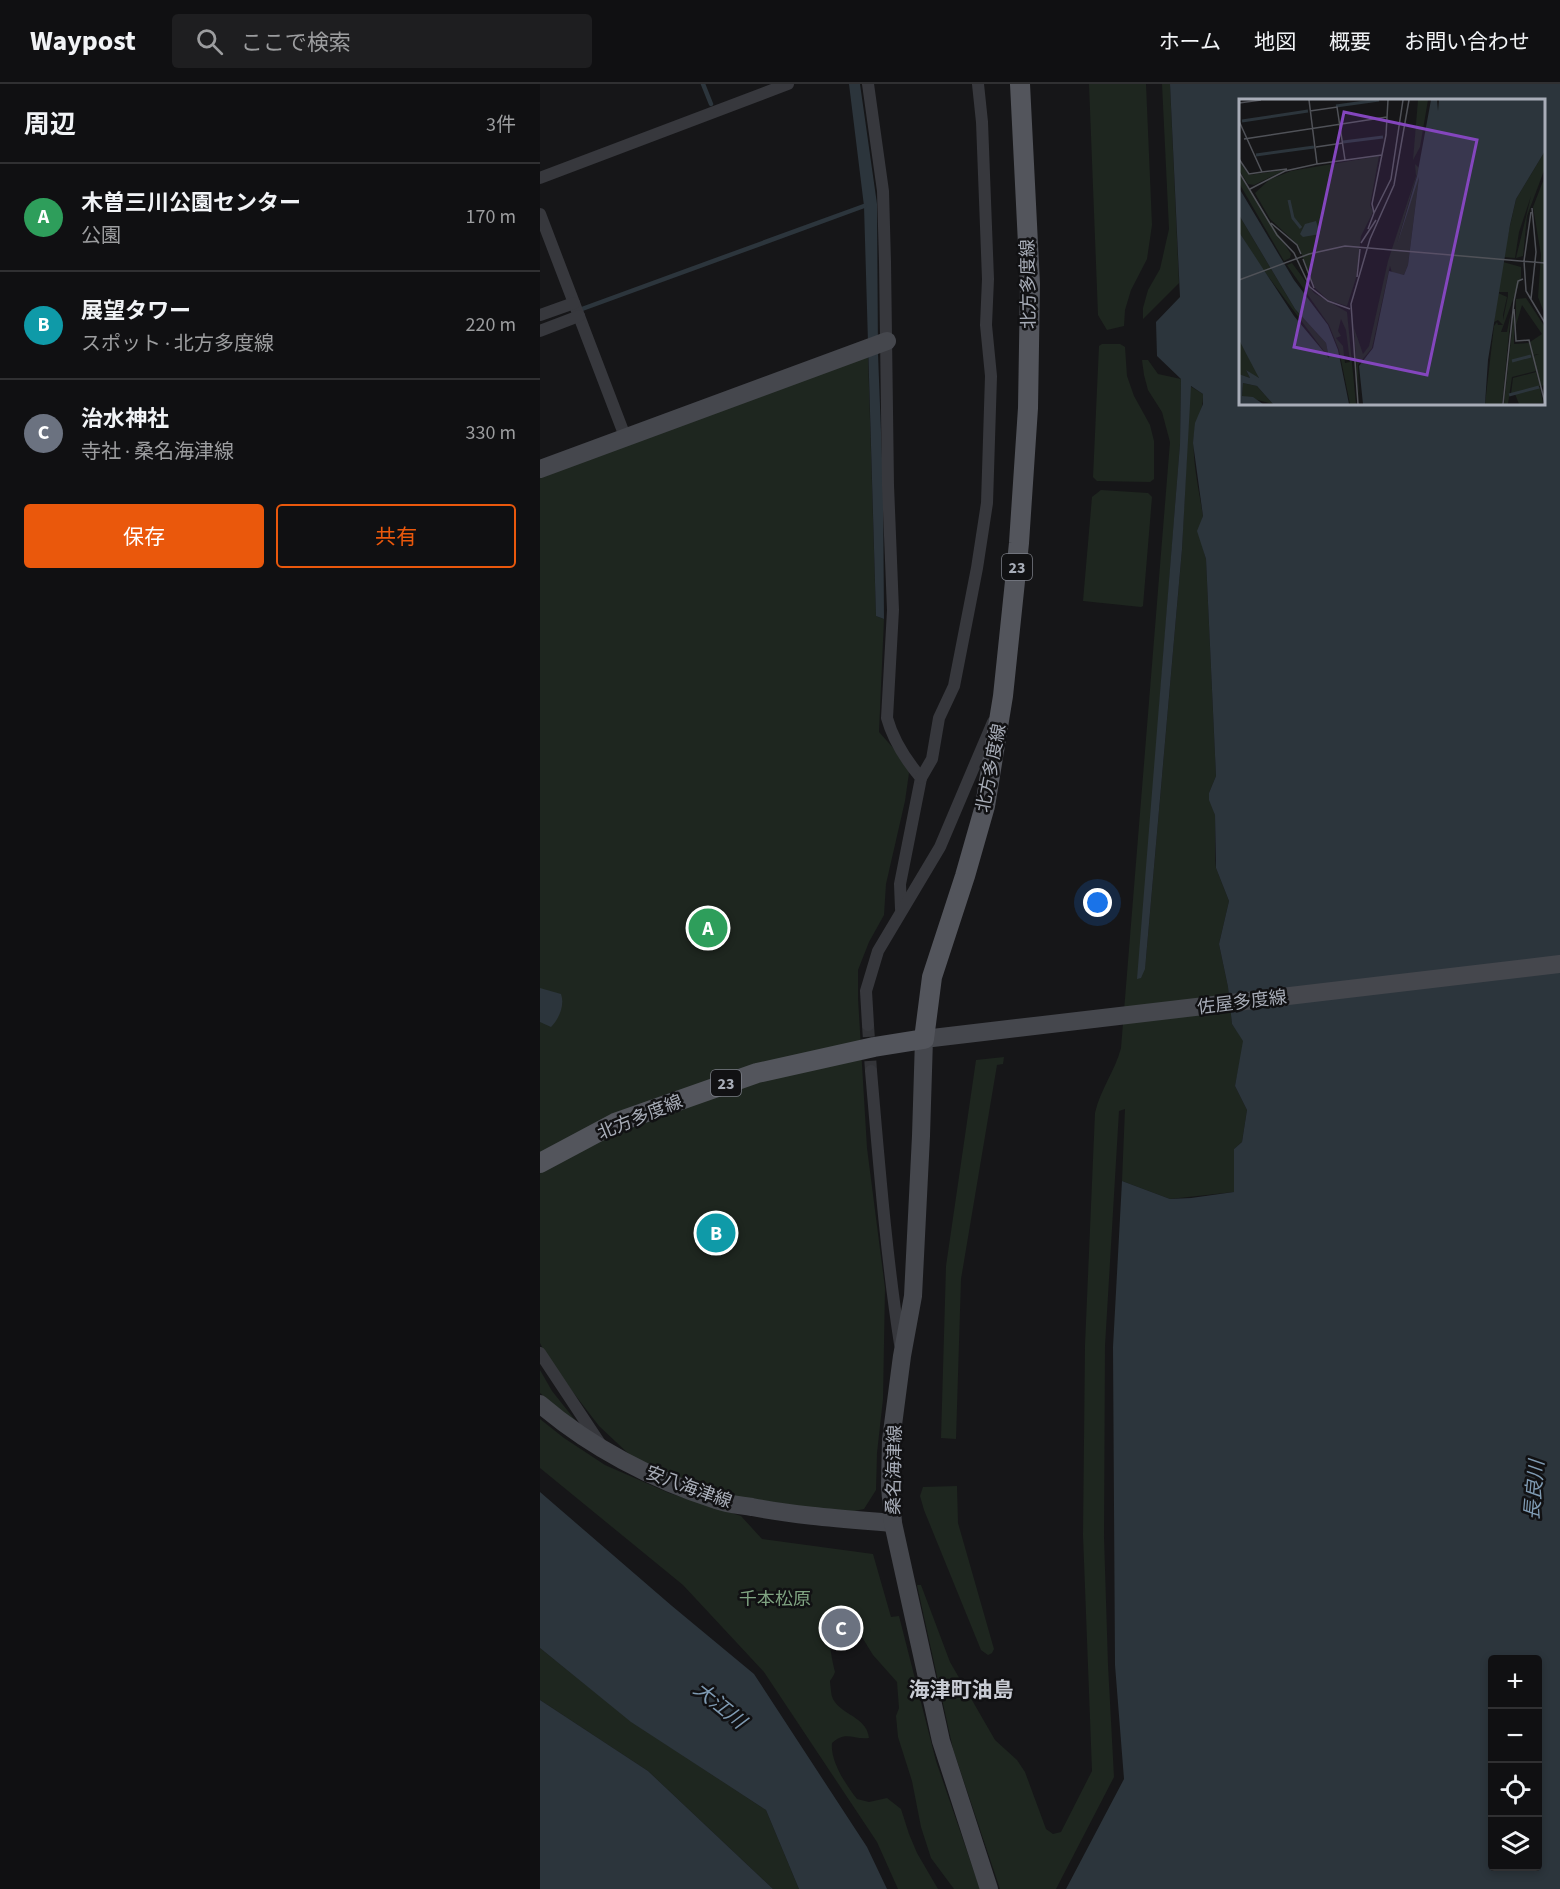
<!DOCTYPE html>
<html lang="ja">
<meta charset="utf-8">
<style>
body{margin:0;font-family:"Source Sans 3","Noto Sans JP",sans-serif;background:#1e1e20;color:#f1f3f6}
.controls{position:absolute;right:18px;bottom:18px;display:grid;overflow:hidden;border-radius:6px;box-shadow:0 3px 9px #0003}
.controls button{width:54px;height:54px;display:grid;place-items:center;padding:0;border:0;border-bottom:2px solid #303032;background:#101012;color:#f1f3f6;font:30px sans-serif}
.you{position:absolute;left:558px;top:819px;width:21px;height:21px;margin:-15px;border:4px solid #fff;border-radius:50%;background:#1a73e8;box-shadow:0 0 0 9px #1a73e833}
.badge{display:grid;place-items:center;width:39px;height:39px;border-radius:50%;background:#ea580c;color:#fff;font-size:20px;font-weight:700}
.pin{position:absolute;translate:-50% -50%;border:3px solid #fff;box-shadow:0 2px 6px #0006}
.list{margin:0;padding:0;list-style:none}
h2{display:flex;justify-content:space-between;align-items:center;height:78px;margin:0;padding:0 24px;font-size:26px}
h2 small{font-size:20px;font-weight:400;color:#9c9d9f}
.list li{display:grid;grid-template-columns:39px 1fr auto;gap:18px;align-items:center;box-sizing:border-box;height:108px;padding:0 24px;border-top:2px solid #303032}
.list b{display:block;font-size:22px;white-space:nowrap}
.list p{margin:0;font-size:20px;white-space:nowrap;color:#9c9d9f}
.list em{font-size:20px;font-style:normal;color:#9c9d9f}
.actions{display:flex;gap:12px;padding:18px 24px}
.actions a{flex:1;padding:14px 0;border:2px solid #ea580c;border-radius:6px;text-align:center;font-size:21px;color:#ea580c}
.actions .main{background:#ea580c;color:#fff}
.icon{flex:none;width:33px;height:33px;fill:none;stroke:currentColor;stroke-width:2;stroke-linecap:round;stroke-linejoin:round}
.map{position:relative;flex:none;width:1020px;height:1805px;overflow:hidden}
header{display:flex;align-items:center;gap:36px;box-sizing:border-box;height:84px;padding:0 30px;background:#101012;border-bottom:2px solid #303032}
header strong{font-size:28px}
nav{display:flex;gap:33px;margin-inline-start:auto;font-size:21px}
.search{width:420px;height:54px;background:#1e1e20;display:flex;align-items:center;gap:15px;box-sizing:border-box;padding:0 21px;border-radius:6px;color:#9c9d9f;font-size:22px}
main{display:flex}
aside{flex:1;background:#101012}
.map>svg:first-child{display:block}
.green{fill:#1e261f}
.water{fill:#2c353c;fill-rule:evenodd}
.lines{fill:none;stroke-linecap:round;stroke-linejoin:round}
.stream{stroke:#2c353c;stroke-width:4.5}
.street-tunnel{stroke:#333438;stroke-width:12;stroke-dasharray:12 6;stroke-linecap:butt}
.street{stroke:#37383d;stroke-width:12}
.secondary{stroke:#45474d;stroke-width:18}
.primary{stroke:#53555c;stroke-width:20}
.labels{text-anchor:middle;stroke-width:5;stroke-linejoin:round;paint-order:stroke}
.shield{fill:#111113;stroke:#7b7e86;stroke-width:1.5}
.shield-label{font-size:16px;font-weight:bold;fill:#a8adb8}
.street-label{font-size:18px;fill:#a8adb8;stroke:#111113}
.park-label{font-size:18px;fill:#7fa381;stroke:#111113}
.water-label{font-size:20px;font-style:italic;fill:#7f9bb3;stroke:#111113}
.quarter-label{font-size:21px;font-weight:bold;fill:#c9ccd4;stroke:#111113}
.inset-river{fill:none;stroke:#2c353c;stroke-width:3}
.inset-road{fill:none;stroke:#505258;stroke-width:1.5}
.view{fill:#8446be;fill-opacity:0.15;stroke:#8446be;stroke-width:3}
.inset-edge{fill:none;stroke:#a8adb8;stroke-width:3}
</style>
<header>
<strong>Waypost</strong>
<div class="search"><svg class="icon" aria-label="search" viewBox="0 0 24 24"><circle cx="10" cy="10" r="6"/><path d="M15 15l6 6"/></svg>ここで検索</div>
<nav><a>ホーム</a><a>地図</a><a>概要</a><a>お問い合わせ</a></nav>
</header>
<main>
<aside>
<h2>周辺<small>3件</small></h2>
<ul class="list">
<li><span class="badge" style="background:#2e9e5b">A</span><div><b>木曽三川公園センター</b><p>公園</p></div><em>170 m</em></li>
<li><span class="badge" style="background:#0f9aa8">B</span><div><b>展望タワー</b><p>スポット · 北方多度線</p></div><em>220 m</em></li>
<li><span class="badge" style="background:#6b7280">C</span><div><b>治水神社</b><p>寺社 · 桑名海津線</p></div><em>330 m</em></li>
</ul>
<div class="actions"><a class="main">保存</a><a>共有</a></div>
</aside>
<div class="map">
<svg width="1020" height="1805" viewBox="0 0 1020 1805">
<rect width="100%" height="100%" fill="#161618"/>
<g class="green">
<polygon points="549,0 606,0 612,141 607,175 591,206 585,226 584,242 567,246 558,231"/>
<polygon points="622,0 630,0 639,199 603,235 603,224 608,206 620,185 629,145"/>
<polygon points="562,260 580,260 585,263 587,292 594,312 610,341 614,357 614,395 610,398 557,397 553,393 559,262"/>
<polygon points="328,271 336,532 344,535 339,648 363,675 369,689 365,717 346,800 344,831 329,858 318,886 318,914 327,1064 345,1204 343,1315 337,1369 336,1406 324,1425 305,1429 175,1410 92,1373 59,1342 9,1277 0,1259 0,393"/>
<path d="M602 276H608L618 290 641 295 640 360 620 614 605 885 642 465 650 302 663 310C664 326 655 336 654 351 652 378 659 406 663 432 659 445 662 463 666 475L676 692 669 709 675 731V776L676 784 689 817 679 860 688 903 692 940 704 957 695 1002 707 1026 702 1058 694 1065V1108L630 1115 582 1097 585 1025 579 1027 565 1262 564 1453 568 1581 574 1693 516 1805H460L413 1665 377 1501H381L410 1578 455 1656 477 1676 485 1688 506 1745 513 1750 521 1748 552 1687 543 1451 545 1261 555 1029C560 1006 575 987 581 964L630 358 622 328 608 306 604 291Z"/>
<polygon points="561,406 608,409 612,413 603,522 601,523 543,517 552,413"/>
<polygon points="464,973 463,980 457,981 421,1195 416,1355 401,1354 406,1182 436,976"/>
<polygon points="0,1286 12,1307 39,1341 0,1309"/>
<path d="M0 1335 24 1354 65 1381 129 1409 201 1432 222 1455 333 1470 351 1533 359 1532 396 1677 440 1805H414L391 1774 381 1743 372 1697 358 1653 356 1632 359 1624 357 1598 333 1571 309 1532 300 1528 292 1529C286 1544 291 1572 295 1588 294 1591 292 1594 290 1597 290 1599 291 1605 291 1607 292 1630 327 1630 329 1654 313 1656 306 1646 292 1659 290 1677 306 1701 317 1715L329 1718 347 1714 361 1725 369 1750 377 1769 398 1805H358L337 1758 224 1588 143 1501 0 1384Z"/>
<polygon points="417,1402 418,1439 454,1565 452,1569 448,1571 441,1566 384,1426 380,1412 383,1403"/>
<polygon points="0,1564 92,1638 226,1726 259,1805 233,1805 108,1687 0,1616"/>
</g>
<g class="water">
<polygon points="309,0 320,0 337,120 338,270 343,400 344,535 336,532 324,122"/>
<path d="M630 0H1020V1805H526L584 1695 575 1581 573 1263 582 1097 630 1115 651 1114 694 1108V1065L702 1058 707 1026 695 1002 703 957 692 940 688 903 679 860 689 817 676 784 675 731 669 716V709L676 692 666 475 657 447 663 432 653 359 654 348 655 339 663 320V310L651 302 642 465 605 885 601 894 597 895 640 360 641 295 617 272 616 238 640 213ZM700 16H1004V320H700ZM952 1576H998V1782H952Z"/>
<path d="M0 904 21 910C25 921 19 935 11 943L0 938Z"/>
<polygon points="0,1408 132,1522 214,1590 327,1763 347,1805 259,1805 226,1726 91,1638 0,1564"/>
<polygon points="0,1616 108,1687 233,1805 0,1805"/>
</g>
<g class="lines">
<g class="stream">
<polyline points="163,0 171,20"/>
<polyline points="42,225 324,122"/>
</g>
<polyline class="street-tunnel" points="328,941 331,987"/>
<g class="street">
<path d="M328 0 343 107 345 178 348 401 353 526 347 634C353 656 366 676 381 694L360 800 361 825"/>
<polyline points="0,94 248,0"/>
<polyline points="0,130 86,355"/>
<polyline points="0,231 34,219"/>
<polyline points="0,247 39,232"/>
<polyline points="381,694 392,675 399,634 414,602 437,484 447,419 451,292 446,241 448,195 442,38 438,0"/>
<polyline points="328,941 326,907 338,867 400,763 453,638"/>
<path d="M331 987C339 1078 346 1170 360 1260"/>
<polyline points="0,1269 61,1361"/>
</g>
<g class="secondary">
<polyline points="0,385 347,257"/>
<path d="M0 1320C50 1363 113 1396 176 1416 187 1420 200 1421 212 1423 258 1432 306 1435 353 1439"/>
<polyline points="449,1805 401,1657 353,1439 350,1402 351,1356 362,1272 373,1212 381,1052 384,955 1020,880"/>
</g>
<polyline class="primary" points="0,1079 75,1039 217,989 334,963 384,955 392,893 425,792 445,722 463,612 479,459 488,324 490,200 480,0"/>
</g>
<g class="labels">
<g class="shield">
<rect x="462" y="470" width="30" height="26" rx="4.5"/>
<rect x="171" y="986" width="30" height="26" rx="4.5"/>
</g>
<g class="shield-label">
<text x="477" y="489">23</text>
<text x="186" y="1005">23</text>
</g>
<g class="street-label">
<text transform="translate(488 200) rotate(-91)" y="6">北方多度線</text>
<text transform="translate(451 684) rotate(-79)" y="6">北方多度線</text>
<text transform="translate(702 918) rotate(-7)" y="6">佐屋多度線</text>
<text transform="translate(100 1033) rotate(-22)" y="6">北方多度線</text>
<text transform="translate(354 1386) rotate(-89)" y="6">桑名海津線</text>
<text transform="translate(149 1403) rotate(20)" y="6">安八海津線</text>
</g>
<g class="park-label">
<text x="235" y="1521">千本松原</text>
</g>
<g class="water-label">
<text transform="translate(994 1406) rotate(-85)" y="7">長良川</text>
<text transform="translate(180 1621) rotate(39)" y="7">大江川</text>
</g>
<g class="quarter-label">
<text x="421" y="1613">海津町油島</text>
</g>
</g>
<g transform="translate(699 15)">
<rect width="306" height="306" fill="#161618"/>
<path d="M179 1H189L181 48 174 61ZM306 52V69L288 117 284 157 277 159 292 97 280 133 276 159 264 158 277 100ZM140 57 131 106 134 113 122 137 117 179 108 207 89 201 76 189 59 146 31 120 16 94 30 81 52 72ZM0 62 10 76 46 71 15 86 9 85 0 71ZM176 65 180 69 158 144 181 70 169 166 165 176 153 174 151 167 133 249 119 266 120 305 115 229 124 255 130 247 149 162 177 77ZM0 75 52 155 51 159 45 162 0 84ZM306 77V216L299 198 302 156 294 108ZM0 116 56 210 87 244 90 259 19 164 0 133ZM264 163 282 168V179L262 233H268L272 213 263 305H246L255 227 258 223 259 226H264L259 221 255 223 259 194 268 198 264 216V221L269 197V193H259ZM53 164 75 194 108 213 117 305H111L100 251 90 226 48 166ZM102 220 107 231 111 263 106 264 104 247 97 239 102 237 99 232ZM287 199 306 228V286L302 287 294 257 300 255 294 256 291 243 303 235 283 206 277 226V200ZM275 213V245L290 244 297 272 273 278 269 305H265ZM0 241 20 276 19 280 7 271 11 279 0 275ZM297 273 301 287 272 295 274 279ZM4 284 18 287 34 305 3 297ZM301 288 304 304 280 305 276 295Z" fill="#1e261f" fill-rule="evenodd"/>
<path d="M192 1H198L199 12 200 1H306V52L277 100 271 126 249 261 246 305H124L120 267 134 249 150 172 165 176 169 166 180 78 158 146 178 77ZM0 89 55 181 89 226 99 251 110 305H34L18 287 4 284 3 297 14 298 24 305H0V275L11 279 7 271 20 279 0 241V133L55 217 90 259 87 244 56 210 0 116ZM77 122 81 135 64 138 61 135 66 125Z" fill="#2c353c"/>
<path class="inset-river" d="M97 7 140 1M3 22 69 12M104 43 144 38M17 56 75 48M50 101 54 119 62 129M273 262 292 257M270 296 300 288"/>
<path class="inset-road" d="M0 4 22 1M71 12 98 8 106 61M0 22 23 73 48 70M5 40 148 18M77 48 104 44M0 60 10 75 23 73M78 65 143 56M0 73 38 136 55 154 71 188 89 202 111 210M11 90 46 72 78 65 70 1M135 114 152 80 164 1M32 124 58 146 62 155M129 130 135 114 133 105 147 36 149 1M122 144 137 121M64 160 75 189M285 162 292 113M285 162 287 192 306 224M118 178 121 150M0 181 70 155 106 147 306 164M292 200 297 153 293 109M275 210 277 242 290 241 306 304M119 305 112 205 131 140 155 86 170 1M264 305 275 202 279 182 284 180"/>
<path class="view" d="M105 13 238 41 188 276 55 248Z"/>
<rect width="306" height="306" class="inset-edge"/>
</g>
</svg>
<div class="controls">
<button>+</button>
<button>−</button>
<button><svg class="icon" aria-label="locate" viewBox="0 0 24 24"><circle cx="12" cy="12" r="6"/><path d="M12 2v4M12 18v4M2 12h4M18 12h4"/></svg></button>
<button><svg class="icon" aria-label="layers" viewBox="0 0 24 24"><path d="M12 4l9 5-9 5-9-5zM3 14l9 5 9-5"/></svg></button>
</div>
<div class="you"></div>
<div class="pin badge" style="left:168px;top:844px;background:#2e9e5b">A</div>
<div class="pin badge" style="left:176px;top:1149px;background:#0f9aa8">B</div>
<div class="pin badge" style="left:301px;top:1544px;background:#6b7280">C</div>
</div>
</main>
